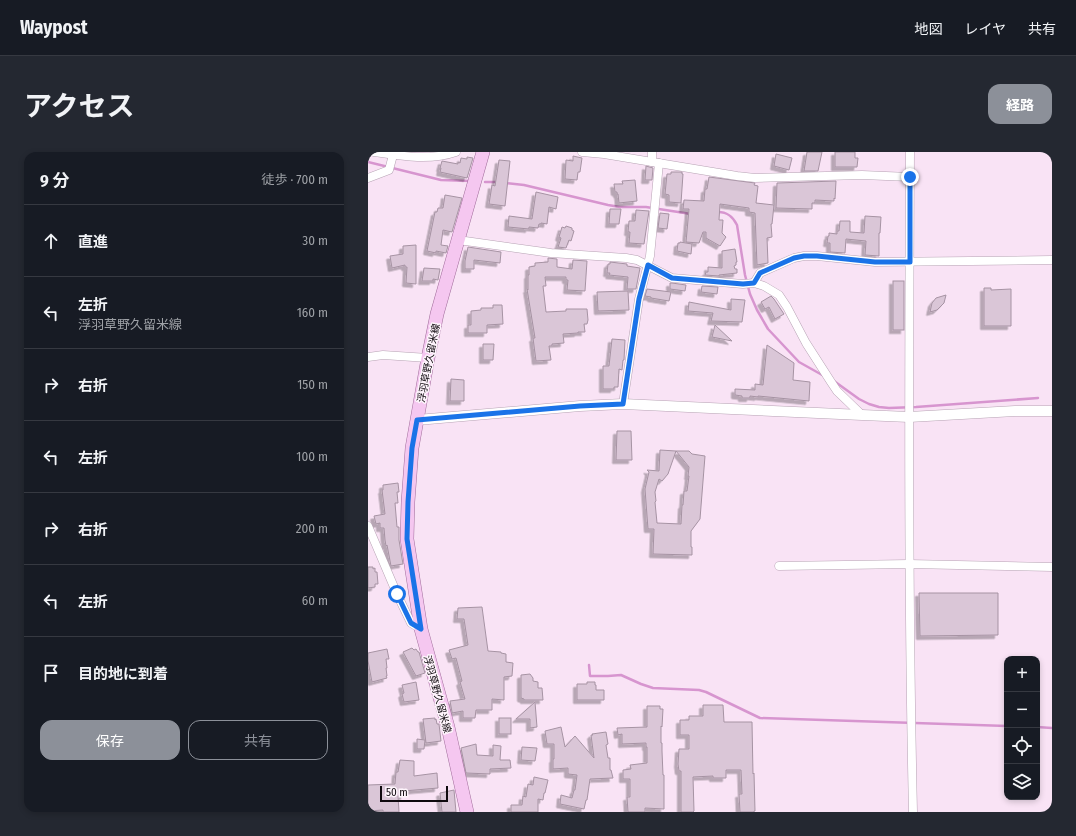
<!DOCTYPE html>
<html lang="ja">
<meta charset="utf-8">
<style>
body{margin:0;font-family:"Fira Sans Condensed","Noto Sans JP",sans-serif;background:#242831;color:#f1f3f6}
.controls{position:absolute;right:12px;bottom:12px;display:grid;overflow:hidden;border-radius:8px;box-shadow:0 2px 6px #0003}
.controls button{width:36px;height:36px;display:grid;place-items:center;padding:0;border:0;border-bottom:1px solid #363941;background:#171b24;color:#f1f3f6;font:20px sans-serif}
.scale{position:absolute;left:12px;bottom:10px;width:68px;box-sizing:border-box;padding-left:4px;border:2px solid #0f090e;border-top:0;font-size:11px;line-height:14px;white-space:nowrap;color:#0f090e;-webkit-text-stroke:3px #fef5fc;paint-order:stroke}
.stop{position:absolute;width:12px;height:12px;margin:-9px;border:3px solid #1a73e8;border-radius:50%;background:#fff}
.stop.end{background:#1a73e8;border-color:#fff;box-shadow:0 1px 4px #0008}
.list{margin:0;padding:0;list-style:none}
h2{display:flex;justify-content:space-between;align-items:center;height:52px;margin:0;padding:0 16px;font-size:17px}
h2 small{font-size:13px;font-weight:400;color:#9ea1a6}
.list li{display:grid;grid-template-columns:26px 1fr auto;gap:12px;align-items:center;box-sizing:border-box;height:72px;padding:0 16px;border-top:1px solid #363941}
.list b{display:block;font-size:15px;white-space:nowrap}
.list p{margin:0;font-size:13px;white-space:nowrap;color:#9ea1a6}
.list em{font-size:13px;font-style:normal;color:#9ea1a6}
.actions{display:flex;gap:8px;padding:12px 16px}
.actions a{flex:1;padding:9px 0;border:1px solid #8c9099;border-radius:12px;text-align:center;font-size:14px;color:#8c9099}
.actions .main{background:#8c9099;color:#fff}
.icon{flex:none;width:22px;height:22px;fill:none;stroke:currentColor;stroke-width:2;stroke-linecap:round;stroke-linejoin:round}
.map{position:relative;flex:none;width:684px;height:660px;overflow:hidden;border-radius:12px}
header{display:flex;align-items:center;gap:24px;box-sizing:border-box;height:56px;padding:0 20px;background:#171b24;border-bottom:1px solid #363941}
header strong{font-size:19px}
nav{display:flex;gap:22px;margin-inline-start:auto;font-size:14px}
.intro{display:flex;align-items:center;justify-content:space-between;box-sizing:border-box;height:96px;padding:0 24px}
h1{margin:0;font-size:28px}
.button{padding:10px 18px;border-radius:12px;background:#8c9099;color:#fff;font-size:14px;font-weight:700}
main{display:flex;gap:24px;padding:0 24px}
aside{flex:1;background:#171b24;border-radius:12px;box-shadow:0 2px 6px #0003}
.map>svg:first-child{display:block}
.lines{fill:none;stroke-linecap:round;stroke-linejoin:round}
.stream{stroke:#d795cf;stroke-width:2.5}
.building{fill:#dac6d7;stroke:#a693a3;filter:url(#shadow)}
.minor-casing{stroke:#b7a3b4;stroke-width:9}
.tertiary-casing{stroke:#b7a3b4;stroke-width:11}
.primary-casing{stroke:#a06c9a;stroke-width:14}
.minor{stroke:#fff;stroke-width:8}
.tertiary{stroke:#fff;stroke-width:10}
.primary{stroke:#f5c7f0;stroke-width:13}
.route{stroke:#1a73e8;stroke-width:5}
.labels{text-anchor:middle;stroke-width:3;stroke-linejoin:round;paint-order:stroke}
.street-label{font-size:10px;fill:#0f090e;stroke:#fef5fc}
</style>
<header>
<strong>Waypost</strong>
<nav><a>地図</a><a>レイヤ</a><a>共有</a></nav>
</header>
<div class="intro"><h1>アクセス</h1><a class="button">経路</a></div>
<main>
<aside>
<h2>9 分<small>徒歩 · 700 m</small></h2>
<ul class="list">
<li><svg class="icon" aria-label="ahead" viewBox="0 0 24 24"><path d="M12 20V5M6 11l6-6 6 6"/></svg><div><b>直進</b></div><em>30 m</em></li>
<li><svg class="icon" aria-label="left" viewBox="0 0 24 24"><path d="M17 20v-9H6M10 6l-5 5 5 5"/></svg><div><b>左折</b><p>浮羽草野久留米線</p></div><em>160 m</em></li>
<li><svg class="icon" aria-label="right" viewBox="0 0 24 24"><path d="M7 20v-9h11M14 6l5 5-5 5"/></svg><div><b>右折</b></div><em>150 m</em></li>
<li><svg class="icon" aria-label="left" viewBox="0 0 24 24"><path d="M17 20v-9H6M10 6l-5 5 5 5"/></svg><div><b>左折</b></div><em>100 m</em></li>
<li><svg class="icon" aria-label="right" viewBox="0 0 24 24"><path d="M7 20v-9h11M14 6l5 5-5 5"/></svg><div><b>右折</b></div><em>200 m</em></li>
<li><svg class="icon" aria-label="left" viewBox="0 0 24 24"><path d="M17 20v-9H6M10 6l-5 5 5 5"/></svg><div><b>左折</b></div><em>60 m</em></li>
<li><svg class="icon" aria-label="arrive" viewBox="0 0 24 24"><path d="M6 21V4h12l-3 4 3 4H6"/></svg><div><b>目的地に到着</b></div></li>
</ul>
<div class="actions"><a class="main">保存</a><a>共有</a></div>
</aside>
<div class="map">
<svg width="684" height="660" viewBox="0 0 684 660">
<defs>
<filter id="shadow"><feDropShadow dx="-3.5" dy="3.5" stdDeviation="0" flood-color="#0004"/></filter>
</defs>
<rect width="100%" height="100%" fill="#f9e3f5"/>
<g class="lines">
<g class="stream">
<polyline points="0,10 73,28 103,29"/>
<polyline points="117,30 130,30"/>
<polyline points="137,31 156,33 240,53 252,55 278,55 323,62"/>
<path d="M350 60C360 60 365 65 369 73L377 123 382 142 389 158 400 177 431 210 456 224"/>
<polyline points="466,229 491,247 501,252 511,255 521,256 548,255 670,246"/>
<polyline points="221,513 222,524 240,524 253,523 273,532 285,536 331,538 338,540 392,566 639,574"/>
<polyline points="669,575 684,576"/>
</g>
</g>
<g class="building">
<polygon points="439,0 454,0 450,19 436,19"/>
<polygon points="467,0 487,0 487,6 490,6 489,15 467,15"/>
<polygon points="408,2 424,6 421,18 406,14"/>
<polygon points="205,4 214,6 212,20 210,20 209,28 197,27 198,8 205,9"/>
<polygon points="99,5 105,6 99,26 72,20 73,16 72,16 74,9 90,12 90,10 92,11 93,6 99,7"/>
<polygon points="131,8 142,9 137,54 121,52 124,33 127,34"/>
<polygon points="278,14 285,16 284,28 277,28"/>
<polygon points="303,20 314,20 314,22 315,22 313,51 301,50 301,43 297,42 299,22 303,22"/>
<polygon points="341,25 387,31 386,33 390,34 388,51 406,53 404,72 403,72 404,85 399,86 400,111 389,113 387,61 381,60 381,56 352,52 351,68 355,68 354,81 358,85 352,94 338,86 338,80 335,80 331,91 318,90 321,57 315,57 316,48 336,49 337,37 339,37"/>
<polygon points="267,28 269,49 251,51 250,42 249,42 249,40 247,40 246,32 255,32 254,29"/>
<polygon points="468,29 467,47 466,46 466,49 447,48 447,51 444,51 444,57 408,56 409,31"/>
<polygon points="168,40 190,45 188,57 181,55 179,72 173,71 173,72 171,72 170,76 161,75 161,77 140,75 141,64 164,67"/>
<polygon points="77,43 94,46 84,80 75,78 73,93 80,94 78,101 68,99 68,101 59,99 67,60 69,60 70,56 75,56"/>
<polygon points="242,57 253,57 251,72 241,72"/>
<polygon points="268,58 281,59 276,92 261,91 262,80 260,80 261,69 267,69"/>
<polygon points="292,61 301,62 299,77 290,76"/>
<polygon points="497,64 513,65 512,81 511,81 511,104 497,103 498,89 478,87 477,101 462,100 462,91 459,91 460,84 461,84 461,81 469,82 469,79 471,79 472,69 482,69 482,80 496,81"/>
<polygon points="198,74 204,76 204,78 206,79 203,89 201,88 198,96 190,95 193,86 191,85 194,75 197,76"/>
<polygon points="312,90 324,92 323,102 309,99 310,91 312,91"/>
<polygon points="48,93 48,132 38,131 39,115 37,115 37,113 24,116 22,104 35,102 35,94"/>
<polygon points="100,95 133,100 132,111 106,108 106,117 97,117 97,109"/>
<polygon points="367,97 369,110 368,110 368,113 366,114 367,117 369,117 369,121 351,123 351,124 337,123 338,120 340,120 340,115 354,116 354,99"/>
<polygon points="180,106 189,107 189,115 204,117 205,108 219,109 217,139 199,138 200,128 198,128 198,125 177,125 178,134 175,134 178,160 198,159 198,157 219,157 220,168 219,172 216,172 217,180 210,180 210,181 195,182 196,191 184,192 184,194 181,194 183,208 168,209 165,186 167,186 159,137 160,138 160,123 161,123 161,115 167,114 167,111 180,110"/>
<polygon points="242,110 259,112 259,114 272,116 268,137 259,137 260,125 241,123 242,121 239,121 240,112 242,112"/>
<polygon points="56,116 72,117 70,128 65,127 65,129 54,129"/>
<rect x="525" y="129" width="11" height="49"/>
<polygon points="302,131 304,131 318,133 317,139 302,137"/>
<polygon points="334,134 350,135 349,142 333,140"/>
<polygon points="616,136 623,136 623,138 643,137 643,174 616,174"/>
<polygon points="279,137 303,140 301,149 283,146 283,145 277,144"/>
<polygon points="260,139 261,158 230,159 229,140"/>
<polygon points="578,143 576,151 569,158 562,160 564,151 568,146"/>
<polygon points="403,144 406,147 416,162 407,167 401,155 397,157 393,150"/>
<polygon points="363,147 377,148 374,170 343,169 345,161 320,159 321,150 363,158"/>
<polygon points="125,153 134,153 135,172 119,173 119,181 100,181 100,173 103,173 103,159 113,158 113,156 125,156"/>
<polygon points="347,173 364,189 344,185"/>
<polygon points="244,187 257,188 256,208 255,208 254,218 251,217 250,235 246,235 246,237 235,237 235,214 241,214"/>
<polygon points="115,192 126,192 125,208 115,208"/>
<polygon points="399,193 426,211 425,228 442,230 441,249 390,244 390,245 382,244 382,246 374,246 374,244 367,243 367,237 387,238 387,232 395,233"/>
<polygon points="83,227 96,228 96,249 82,249"/>
<polygon points="249,279 263,279 264,308 248,308"/>
<polygon points="292,298 308,299 300,322 294,329 291,327 287,340 288,349 287,350 289,371 313,372 314,353 315,353 316,339 319,339 321,324 320,324 321,315 308,299 321,299 324,302 337,304 332,367 323,379 323,395 324,395 324,403 285,402 286,377 280,377 277,337 281,320 279,318 291,319"/>
<polygon points="30,331 31,340 29,340 30,351 27,351 29,375 31,375 31,388 35,412 23,414 19,393 18,394 17,388 16,376 12,376 12,371 8,372 6,364 17,362 14,338 15,338 15,333"/>
<polygon points="0,415 5,415 5,417 7,416 7,420 9,420 10,432 7,432 7,435 0,436"/>
<polygon points="551,441 630,441 630,483 552,484"/>
<polygon points="114,455 120,499 133,500 133,501 138,502 138,510 145,511 144,524 136,525 136,548 124,547 124,558 108,558 107,566 95,566 95,559 84,561 84,560 82,549 97,547 92,530 94,529 88,506 84,507 81,498 100,493 96,467 89,467 90,456"/>
<polygon points="44,496 46,498 48,497 50,500 51,500 57,521 48,524 35,500"/>
<polygon points="19,497 21,507 18,507 19,516 18,516 19,524 18,524 19,526 4,530 0,509 0,501"/>
<polygon points="162,522 165,526 165,529 170,530 170,536 174,536 175,548 156,548 156,547 153,546 153,523"/>
<polygon points="48,530 51,548 36,550 34,542 36,541 34,533"/>
<polygon points="219,530 227,530 227,533 228,533 228,538 236,538 236,548 209,548 209,532 219,532"/>
<polygon points="167,550 169,575 162,576 162,567 148,567"/>
<polygon points="335,553 355,553 356,570 384,570 385,622 386,621 387,659 386,659 386,660 372,660 371,642 374,642 373,618 358,618 358,626 345,626 345,624 325,625 326,659 325,660 313,660 313,619 311,619 310,612 311,597 321,597 321,583 312,583 312,568 321,568 321,564 335,564"/>
<polygon points="279,554 292,554 292,557 295,557 294,575 293,574 293,591 294,591 294,599 295,623 296,623 296,657 277,656 277,660 260,660 259,645 262,645 262,627 255,627 255,618 263,617 262,613 279,611 279,595 278,595 278,591 254,592 254,582 250,583 249,576 279,575"/>
<polygon points="67,566 67,568 68,567 69,572 71,572 73,589 58,591 55,567"/>
<rect x="131" y="566" width="12" height="16"/>
<polygon points="193,575 197,595 207,584 226,606 223,583 225,583 224,582 238,580 240,592 238,593 240,606 242,606 242,618 243,618 245,626 222,627 219,648 218,648 216,657 192,652 193,643 204,646 206,638 207,638 209,623 200,622 200,616 185,617 185,607 186,607 186,592 179,592 177,579"/>
<polygon points="49,587 57,588 56,597 49,597"/>
<polygon points="108,592 109,603 125,604 125,593 133,594 132,608 142,608 143,616 122,617 122,622 98,621 93,596"/>
<polygon points="154,595 169,596 167,609 153,608"/>
<polygon points="32,608 46,609 46,624 69,621 70,636 36,639 36,644 30,644 31,660 15,660 15,658 0,659 0,633 27,632 28,620 30,620"/>
<polygon points="166,625 180,628 177,641 176,641 175,648 170,647 170,660 143,660 143,653 154,653 155,644 158,645 160,632 165,633"/>
<polygon points="86,638 88,660 74,660 72,641"/>
</g>
<g class="lines">
<defs>
<g id="minor">
<path d="M6 0C33 4 62 9 88 0"/>
<polyline points="214,0 236,2 369,24 387,26 494,23 542,25"/>
<path d="M542 0C541 220 540 440 545 660"/>
<polyline points="284,10 284,0"/>
<polyline points="0,26 21,18 25,3"/>
<polyline points="90,88 183,101 258,106 269,108 304,126 375,132 386,131 396,134 411,143 419,155 438,191 463,230 469,239 494,263"/>
<polyline points="386,131 392,121 426,106 436,104 449,104 507,110 684,108"/>
<polyline points="0,205 15,203 60,206"/>
<polyline points="255,252 271,147 282,104 291,11"/>
<polyline points="0,374 29,442 43,471 53,477"/>
<polyline points="411,414 541,412 684,415"/>
</g>
<polyline id="tertiary" points="49,268 212,254 255,252 494,263 541,265 647,259 684,259"/>
<polyline id="primary" points="99,660 80,575 53,477 39,387 40,350 44,296 60,206 69,162 115,0"/>
</defs>
<use href="#minor" class="minor-casing"/>
<use href="#tertiary" class="tertiary-casing"/>
<use href="#primary" class="primary-casing"/>
<use href="#minor" class="minor"/>
<use href="#tertiary" class="tertiary"/>
<use href="#primary" class="primary"/>
</g>
<g class="lines">
<polyline class="route" points="29,442 43,471 53,477 39,387 40,350 44,296 49,268 212,254 255,252 271,147 280,113 304,126 375,132 386,131 392,121 426,106 436,104 449,104 507,110 542,110 542,25"/>
</g>
<g class="labels">
<g class="street-label">
<text transform="translate(60 211) rotate(-79)" y="4">浮羽草野久留米線</text>
<text transform="translate(70 542) rotate(75)" y="4">浮羽草野久留米線</text>
</g>
</g>
</svg>
<div class="controls">
<button>+</button>
<button>−</button>
<button><svg class="icon" aria-label="locate" viewBox="0 0 24 24"><circle cx="12" cy="12" r="6"/><path d="M12 2v4M12 18v4M2 12h4M18 12h4"/></svg></button>
<button><svg class="icon" aria-label="layers" viewBox="0 0 24 24"><path d="M12 4l9 5-9 5-9-5zM3 14l9 5 9-5"/></svg></button>
</div>
<div class="scale">50 m</div>
<div class="stop" style="left:29px;top:442px"></div>
<div class="stop end" style="left:542px;top:25px"></div>
</div>
</main>
